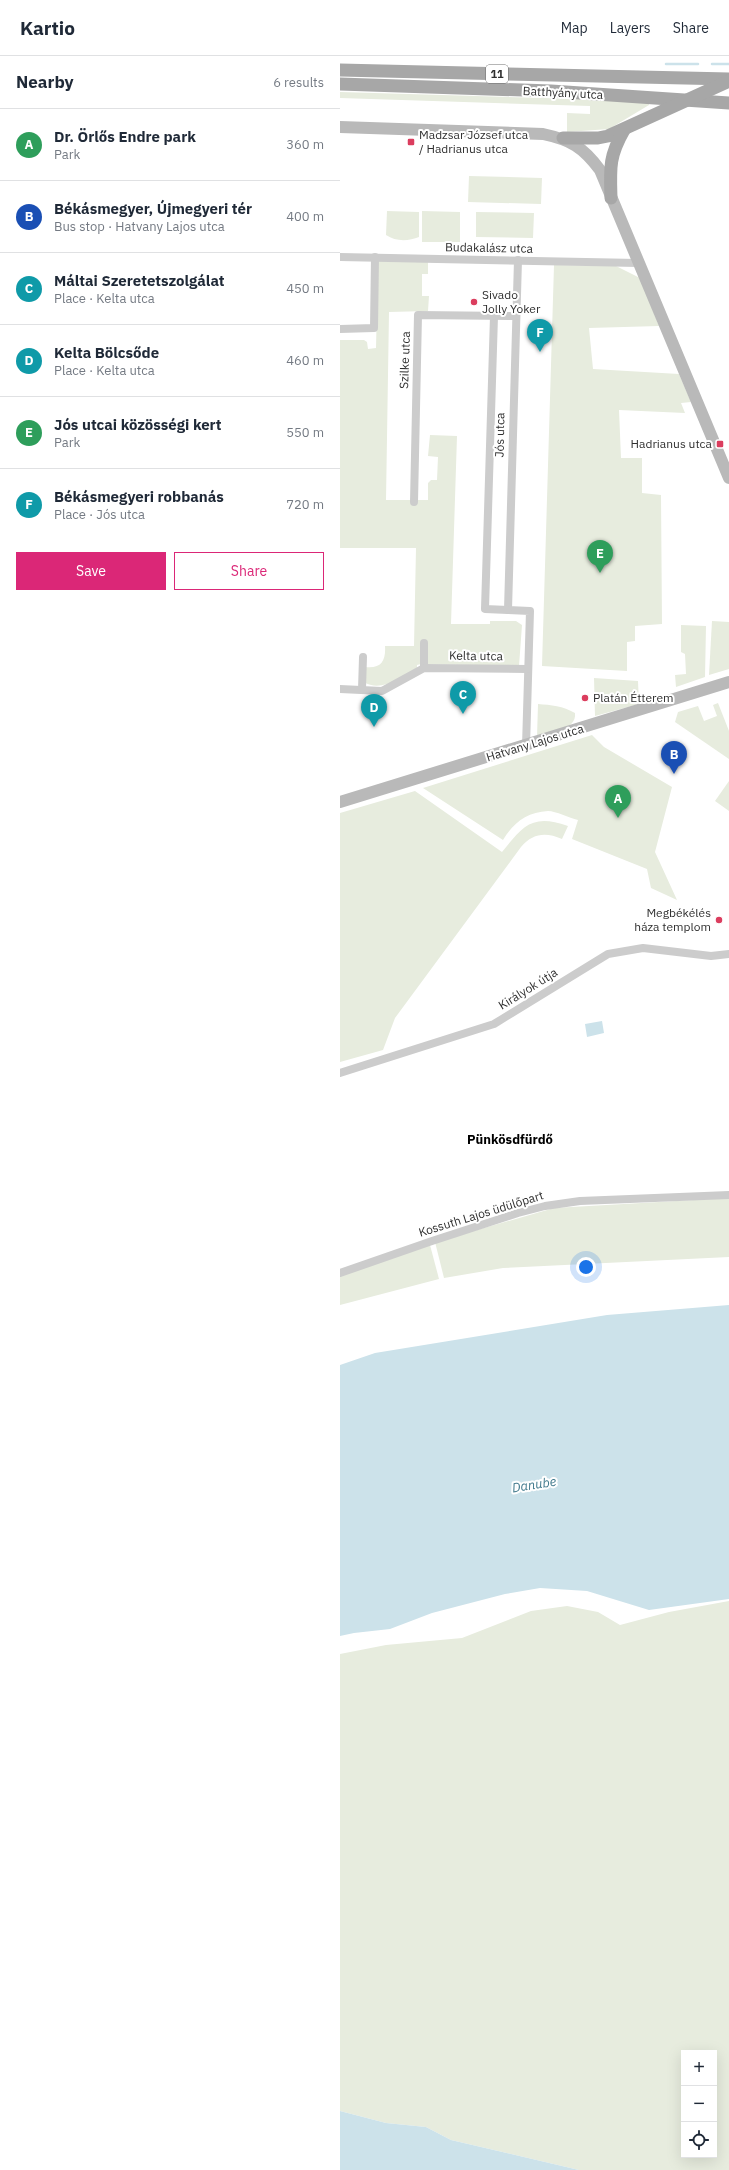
<!DOCTYPE html>
<meta charset="utf-8">
<style>
body{margin:0;font-family:"IBM Plex Sans",sans-serif;background:#f6f6f7;color:#1f2937}
.controls{position:absolute;right:12px;bottom:12px;display:grid;overflow:hidden;border-radius:0px;box-shadow:0 4px 16px #0002}
.controls button{width:36px;height:36px;display:grid;place-items:center;padding:0;border:0;border-bottom:1px solid #e0e1e3;background:#fff;color:#1f2937;font:20px sans-serif}
.you{position:absolute;left:246px;top:1211px;width:14px;height:14px;margin:-10px;border:3px solid #fff;border-radius:50%;background:#1a73e8;box-shadow:0 0 0 6px #1a73e833}
.badge{display:grid;place-items:center;width:26px;height:26px;border-radius:50%;background:#db2777;color:#fff;font-size:13px;font-weight:700}
.pin{position:absolute;translate:-50% -33px;filter:drop-shadow(0 1px 2px #0008)}
.pin::after{content:'';position:absolute;top:21px;width:14px;height:12px;background:inherit;clip-path:polygon(0 0,100% 0,50% 100%)}
.list{margin:0;padding:0;list-style:none}
h2{display:flex;justify-content:space-between;align-items:center;height:52px;margin:0;padding:0 16px;font-size:17px}
h2 small{font-size:13px;font-weight:400;color:#747a83}
.list li{display:grid;grid-template-columns:26px 1fr auto;gap:12px;align-items:center;box-sizing:border-box;height:72px;padding:0 16px;border-top:1px solid #e0e1e3}
.list b{display:block;font-size:15px;white-space:nowrap}
.list p{margin:0;font-size:13px;white-space:nowrap;color:#747a83}
.list em{font-size:13px;font-style:normal;color:#747a83}
.actions{display:flex;gap:8px;padding:12px 16px}
.actions a{flex:1;padding:9px 0;border:1px solid #db2777;border-radius:0px;text-align:center;font-size:14px;color:#db2777}
.actions .main{background:#db2777;color:#fff}
.icon{flex:none;width:22px;height:22px;fill:none;stroke:currentColor;stroke-width:2;stroke-linecap:round;stroke-linejoin:round}
.map{position:relative;flex:none;width:389px;height:2114px;overflow:hidden}
header{display:flex;align-items:center;gap:24px;box-sizing:border-box;height:56px;padding:0 20px;background:#fff;border-bottom:1px solid #e0e1e3}
header strong{font-size:19px}
nav{display:flex;gap:22px;margin-inline-start:auto;font-size:14px}
main{display:flex}
aside{flex:1;background:#fff}
.map>svg:first-child{display:block}
.green{fill:#e7ecde;fill-rule:evenodd}
.water{fill:#cce2ea}
.lines{fill:none;stroke-linecap:round;stroke-linejoin:round}
.stream{stroke:#cce2ea;stroke-width:2.5}
.street{stroke:#ccc;stroke-width:8}
.secondary{stroke:#b9b9b9;stroke-width:12}
.primary{stroke:#a7a7a7;stroke-width:13}
.poi-dot{fill:#db3d5e;stroke:#fff;stroke-width:1.5}
.labels{text-anchor:middle;stroke-width:4;stroke-linejoin:round;paint-order:stroke}
.shield{fill:#fff;stroke:#6d6d6d;stroke-width:1}
.shield-label{font-size:11px;font-weight:bold;fill:#2f2f2f}
.street-label{font-size:12px;fill:#2f2f2f;stroke:#fff}
.poi-label{font-size:12px;fill:#2f2f2f;stroke:#fff;text-anchor:start}
.neighbourhood-label{font-size:13px;font-weight:bold;fill:#000;stroke:#fff}
.water-label{font-size:13px;font-style:italic;fill:#427a8d;stroke:#fff}
</style>
<header>
<strong>Kartio</strong>
<nav><a>Map</a><a>Layers</a><a>Share</a></nav>
</header>
<main>
<aside>
<h2>Nearby<small>6 results</small></h2>
<ul class="list">
<li><span class="badge" style="background:#2e9e5b">A</span><div><b>Dr. Örlős Endre park</b><p>Park</p></div><em>360 m</em></li>
<li><span class="badge" style="background:#1a4fb4">B</span><div><b>Békásmegyer, Újmegyeri tér</b><p>Bus stop · Hatvany Lajos utca</p></div><em>400 m</em></li>
<li><span class="badge" style="background:#0f9aa8">C</span><div><b>Máltai Szeretetszolgálat</b><p>Place · Kelta utca</p></div><em>450 m</em></li>
<li><span class="badge" style="background:#0f9aa8">D</span><div><b>Kelta Bölcsőde</b><p>Place · Kelta utca</p></div><em>460 m</em></li>
<li><span class="badge" style="background:#2e9e5b">E</span><div><b>Jós utcai közösségi kert</b><p>Park</p></div><em>550 m</em></li>
<li><span class="badge" style="background:#0f9aa8">F</span><div><b>Békásmegyeri robbanás</b><p>Place · Jós utca</p></div><em>720 m</em></li>
</ul>
<div class="actions"><a class="main">Save</a><a>Share</a></div>
</aside>
<div class="map">
<svg width="389" height="2114" viewBox="0 0 389 2114">
<rect width="100%" height="100%" fill="#fff"/>
<g class="green">
<polygon points="0,36 309,45 309,49 269,73 227,76 227,57 250,58 250,50 0,42"/>
<polygon points="129,120 202,122 201,148 128,146"/>
<path d="M47 155 79 156V181C69 185 56 186 46 179Z"/>
<polygon points="82,155 120,156 120,186 82,186"/>
<polygon points="136,156 194,157 193,182 136,181"/>
<path d="M38 205H88V218H82V240H89L88 255 49 256 46 444H88V427L91 424H97L98 401 88 400 90 379 117 380 111 568H150V565H176L182 569 179 610 81 608 77 609V612C61 621 41 637 24 626L25 611C41 613 46 605 45 590H74L76 492H0V284H24L27 286 28 293 36 292Z"/>
<polygon points="214,209 276,210 300,222 319,270 249,272 253,313 339,318 351,346 341,347 345,357 279,354 281,402 302,402 302,437 321,439 322,568 295,570 295,585 287,586 287,615 202,610"/>
<polygon points="372,565 389,566 389,613 369,619"/>
<polygon points="341,569 366,570 365,621 336,631 335,619 346,618 345,598 341,596"/>
<polygon points="254,622 298,625 299,648 255,660"/>
<polygon points="378,647 389,675 389,703 335,666 338,656 358,650 364,665 377,660 373,649"/>
<path d="M198 648C211 649 223 650 235 657 237 674 211 676 197 681Z"/>
<path d="M252 679 264 691 332 731 315 796 337 844 311 832 307 813 232 783 238 764C229 762 216 755 208 755 187 756 173 767 163 784L83 732Z"/>
<polygon points="389,725 389,755 375,745"/>
<path d="M75 735 162 796C183 770 192 757 228 770L222 783C206 776 193 777 181 791L55 962 43 994 0 1006V757Z"/>
<polygon points="389,1142 389,1201 163,1212 104,1222 95,1186 214,1152"/>
<polygon points="90,1189 99,1223 0,1249 0,1219"/>
<path d="M389 1545V2114H239L111 2084 86 2071 46 2067 0 2055V1598L46 1589 122 1582 191 1555 227 1550 258 1556 280 1569 329 1556ZM344 1997H374V2099H344Z"/>
</g>
<g class="water">
<polygon points="262,965 264,977 247,981 245,968"/>
<polygon points="389,1249 389,1543 309,1554 247,1535 200,1532 165,1538 92,1557 50,1573 14,1577 0,1580 0,1309 35,1297 267,1259"/>
<polygon points="0,2055 46,2067 86,2071 111,2084 239,2114 0,2114"/>
</g>
<g class="lines">
<g class="stream">
<polyline points="326,8 358,8"/>
<polyline points="372,8 389,8"/>
</g>
<g class="street">
<polyline points="0,201 298,207"/>
<polyline points="178,204 168,554 190,555 186,690"/>
<polyline points="154,260 145,553 168,554"/>
<polyline points="0,273 34,272 35,201"/>
<polyline points="74,446 78,259 176,260"/>
<polyline points="84,587 84,612"/>
<polyline points="0,633 42,635 84,612 187,613"/>
<polyline points="22,633 23,601"/>
<polyline points="0,1017 154,968 268,898 303,892 371,900 389,898"/>
<polyline points="0,1217 92,1185 178,1157 205,1150 240,1145 389,1139"/>
</g>
<g class="secondary">
<path d="M0 71 203 78C231 84 243 91 260 114L389 422"/>
<polyline points="0,746 389,626"/>
</g>
<g class="primary">
<polyline points="0,14 389,23"/>
<polyline points="0,28 211,35 389,47"/>
<polyline points="223,82 258,82 268,80 389,25"/>
<path d="M271 142C270 112 269 100 284 74"/>
</g>
</g>
<g class="poi-dot">
<rect x="67" y="82" width="8" height="8" rx="2"/>
<circle cx="134" cy="246" r="4"/>
<rect x="376" y="384" width="8" height="8" rx="2"/>
<circle cx="245" cy="642" r="4"/>
<circle cx="379" cy="864" r="4"/>
</g>
<g class="labels">
<rect class="shield" x="146" y="9" width="22" height="18" rx="3"/>
<g class="shield-label">
<text x="157" y="22">11</text>
</g>
<g class="street-label">
<text transform="translate(223 37) rotate(3)" y="4">Batthyány utca</text>
<text transform="translate(149 192) rotate(1)" y="4">Budakalász utca</text>
<text transform="translate(65 304) rotate(-88)" y="4">Szilke utca</text>
<text transform="translate(160 379) rotate(-89)" y="4">Jós utca</text>
<text transform="translate(136 600) rotate(1)" y="4">Kelta utca</text>
<text transform="translate(195 687) rotate(-17)" y="4">Hatvany Lajos utca</text>
<text transform="translate(188 933) rotate(-32)" y="4">Királyok útja</text>
<text transform="translate(141 1158) rotate(-17)" y="4">Kossuth Lajos üdülőpart</text>
</g>
<g class="poi-label">
<text x="79" y="83">Madzsar József utca<tspan x="79" dy="14">/ Hadrianus utca</tspan></text>
<text x="142" y="243">Sivado<tspan x="142" dy="14">Jolly Yoker</tspan></text>
<text x="372" y="392" text-anchor="end">Hadrianus utca</text>
<text x="253" y="646">Platán Étterem</text>
<text x="371" y="861" text-anchor="end">Megbékélés<tspan x="371" dy="14">háza templom</tspan></text>
</g>
<g class="neighbourhood-label">
<text x="170" y="1088">Pünkösdfürdő</text>
</g>
<g class="water-label">
<text transform="translate(194 1428) rotate(-9)" y="5">Danube</text>
</g>
</g>
</svg>
<div class="controls">
<button>+</button>
<button>−</button>
<button><svg class="icon" aria-label="locate" viewBox="0 0 24 24"><circle cx="12" cy="12" r="6"/><path d="M12 2v4M12 18v4M2 12h4M18 12h4"/></svg></button>
</div>
<div class="you"></div>
<div class="pin badge" style="left:278px;top:762px;background:#2e9e5b">A</div>
<div class="pin badge" style="left:334px;top:718px;background:#1a4fb4">B</div>
<div class="pin badge" style="left:123px;top:658px;background:#0f9aa8">C</div>
<div class="pin badge" style="left:34px;top:671px;background:#0f9aa8">D</div>
<div class="pin badge" style="left:260px;top:517px;background:#2e9e5b">E</div>
<div class="pin badge" style="left:200px;top:296px;background:#0f9aa8">F</div>
</div>
</main>
